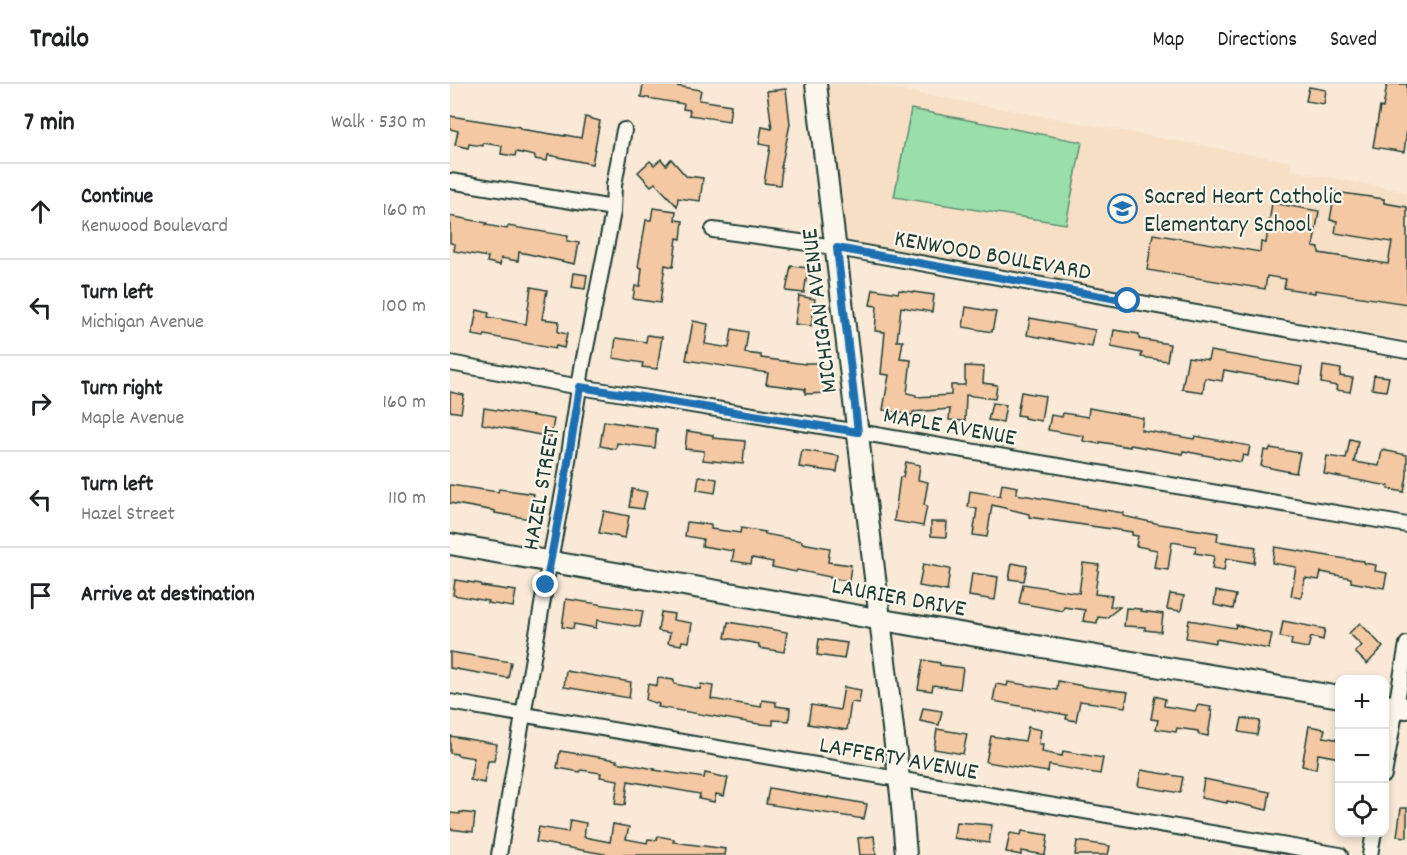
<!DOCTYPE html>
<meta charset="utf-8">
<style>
body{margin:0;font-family:Dekko,sans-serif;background:#f2f2f2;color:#202124}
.controls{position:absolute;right:18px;bottom:18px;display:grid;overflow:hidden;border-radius:12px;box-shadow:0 3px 9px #0003}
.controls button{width:54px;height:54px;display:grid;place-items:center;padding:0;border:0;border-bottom:2px solid #e0e0e0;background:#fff;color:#202124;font:30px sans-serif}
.stop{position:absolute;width:18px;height:18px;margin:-14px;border:4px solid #1f6fb2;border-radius:50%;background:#fff}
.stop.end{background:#1f6fb2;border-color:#fff;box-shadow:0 2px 6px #0008}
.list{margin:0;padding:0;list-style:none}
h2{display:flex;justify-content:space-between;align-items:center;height:78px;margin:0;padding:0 24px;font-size:26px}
h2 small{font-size:20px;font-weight:400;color:#757577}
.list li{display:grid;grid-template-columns:39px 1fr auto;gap:18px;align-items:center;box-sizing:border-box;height:96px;padding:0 24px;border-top:2px solid #e0e0e0}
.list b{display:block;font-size:22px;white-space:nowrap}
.list p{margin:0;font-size:20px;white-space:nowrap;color:#757577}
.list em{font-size:20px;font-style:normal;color:#757577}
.icon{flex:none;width:33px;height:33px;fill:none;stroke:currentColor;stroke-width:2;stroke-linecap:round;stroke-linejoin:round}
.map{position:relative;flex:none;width:957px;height:771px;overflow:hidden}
header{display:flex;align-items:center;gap:36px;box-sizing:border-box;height:84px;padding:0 30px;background:#fff;border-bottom:2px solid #e0e0e0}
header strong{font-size:28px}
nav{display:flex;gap:33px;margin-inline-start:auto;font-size:21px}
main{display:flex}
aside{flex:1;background:#fff}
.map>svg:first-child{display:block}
.built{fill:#f7dfc6}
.green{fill:#99deab;stroke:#5c8e70;stroke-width:1.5}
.building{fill:#f3c8a2;stroke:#1f3d34;stroke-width:1.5}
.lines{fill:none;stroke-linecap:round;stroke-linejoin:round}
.street-casing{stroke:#1f3d34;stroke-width:18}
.secondary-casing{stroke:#1f3d34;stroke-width:24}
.street{stroke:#fbf7ec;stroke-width:14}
.secondary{stroke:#fbf7ec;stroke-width:20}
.route{stroke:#1f6fb2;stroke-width:8}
.labels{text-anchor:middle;stroke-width:4.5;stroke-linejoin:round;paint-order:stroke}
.poi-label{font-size:24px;fill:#1f3d34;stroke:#fbf7ec;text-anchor:start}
.street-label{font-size:24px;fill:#1f3d34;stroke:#fbf7ec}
</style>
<header>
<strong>Trailo</strong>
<nav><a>Map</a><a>Directions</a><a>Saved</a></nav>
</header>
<main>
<aside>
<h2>7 min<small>Walk · 530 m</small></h2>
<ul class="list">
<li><svg class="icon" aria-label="ahead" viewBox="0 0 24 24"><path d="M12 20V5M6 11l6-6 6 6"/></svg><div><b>Continue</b><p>Kenwood Boulevard</p></div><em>160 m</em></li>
<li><svg class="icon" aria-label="left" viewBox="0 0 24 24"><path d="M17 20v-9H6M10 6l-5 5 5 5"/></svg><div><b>Turn left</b><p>Michigan Avenue</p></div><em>100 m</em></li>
<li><svg class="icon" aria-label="right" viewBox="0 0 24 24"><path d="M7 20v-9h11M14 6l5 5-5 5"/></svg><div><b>Turn right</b><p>Maple Avenue</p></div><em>160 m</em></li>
<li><svg class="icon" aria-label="left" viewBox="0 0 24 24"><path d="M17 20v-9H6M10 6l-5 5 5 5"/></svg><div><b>Turn left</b><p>Hazel Street</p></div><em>110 m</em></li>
<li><svg class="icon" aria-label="arrive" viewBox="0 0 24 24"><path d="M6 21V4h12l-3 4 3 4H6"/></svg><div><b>Arrive at destination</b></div></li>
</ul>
</aside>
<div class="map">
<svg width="957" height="771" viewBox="0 0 957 771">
<rect width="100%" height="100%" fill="#f9e9d6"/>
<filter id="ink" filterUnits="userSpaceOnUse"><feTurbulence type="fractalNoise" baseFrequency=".0167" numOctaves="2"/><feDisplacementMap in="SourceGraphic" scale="12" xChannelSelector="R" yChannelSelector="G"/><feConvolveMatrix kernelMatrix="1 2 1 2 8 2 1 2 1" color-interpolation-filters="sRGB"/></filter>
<g filter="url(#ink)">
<polygon class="built" points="373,0 417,0 841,78 841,86 957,108 957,256 408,162 398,158 392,153"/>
<polygon class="green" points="461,25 632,58 616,140 444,113"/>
<g class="building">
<polygon points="193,0 227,0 227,2 251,6 249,16 281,21 279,37 239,31 240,26 233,25 234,20 191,13"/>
<polygon points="937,0 957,0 957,46 954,68 923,63 930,23 933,24"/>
<polygon points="859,3 876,6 874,20 856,17"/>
<polygon points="336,5 340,40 331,84 332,84 330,101 314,99 320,62 309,60 312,43 322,45 317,7"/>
<polygon points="0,32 70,43 70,45 115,52 115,51 131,54 135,33 150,37 142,80 98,71 97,77 85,75 85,72 66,68 65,72 51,70 52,62 33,59 33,62 19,60 18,64 5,61 8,47 0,45"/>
<polygon points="211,75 216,81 221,75 236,92 253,94 250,117 228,114 227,122 205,99 201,102 188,88 200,77 204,81"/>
<polygon points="885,108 934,115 934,119 957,123 957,220 865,206 865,209 834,204 836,195 817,192 815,205 697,186 703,150 810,168 811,158 816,159 822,119 869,127 863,163 869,164 869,169 938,180 942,158 885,149 887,137 880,136"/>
<polygon points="203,124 226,127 225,136 233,137 231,155 227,154 223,183 215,181 210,219 183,215 185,202 190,202 192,184 188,183 196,136 201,136"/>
<polygon points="0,132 37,139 36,141 57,145 58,142 118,152 117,157 129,159 125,180 69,168 68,177 51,174 50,181 37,178 38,173 4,167 5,160 0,159"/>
<polygon points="341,182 358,184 354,209 336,207"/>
<polygon points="124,189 137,191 135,205 122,203"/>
<polygon points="81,203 97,206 92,235 109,237 108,248 117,250 114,264 106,262 105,265 35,251 34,253 22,251 27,226 39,229 38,233 76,240"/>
<polygon points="423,205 448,209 449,206 484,211 482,228 451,223 447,257 453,257 450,275 461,276 457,309 466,311 466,313 501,311 501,301 515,301 515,282 534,283 533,299 547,301 545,315 516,311 515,337 499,336 500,325 463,328 463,331 433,326 439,291 431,290 435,248 425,247 427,222 420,221"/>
<polygon points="349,212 365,215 361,242 345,240"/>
<polygon points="516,223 546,228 542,248 513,243"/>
<polygon points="580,234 645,246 642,263 577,251"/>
<polygon points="243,237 258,240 255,260 279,264 282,245 298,248 295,269 311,271 311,274 355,280 355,279 372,279 372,295 379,295 379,309 355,310 355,305 316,300 318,289 236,276"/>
<polygon points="664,246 689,250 689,255 720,260 717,277 691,273 692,269 661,263"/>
<polygon points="197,251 212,253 207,285 192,283 193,279 163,274 166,254 196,258"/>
<polygon points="760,267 852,283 849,300 774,286 772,297 755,294 753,308 732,305 738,273 758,276"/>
<polygon points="873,282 891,285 890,292 903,294 900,308 886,306 887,302 871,299"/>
<polygon points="924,291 939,293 936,307 922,305"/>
<polygon points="0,308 14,311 11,329 0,327"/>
<polygon points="571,308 595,312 591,337 574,334 574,332 567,331"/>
<polygon points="542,319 556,321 553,338 538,336"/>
<polygon points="34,324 104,335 101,353 32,340"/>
<polygon points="639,324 693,334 691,346 744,355 745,352 800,362 798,372 793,371 791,378 733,367 733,370 680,361 680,363 650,358 650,360 633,357 634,352 598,346 601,331 612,333 613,329 638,333"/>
<polygon points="154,337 207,345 205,364 167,359 166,365 150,362"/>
<polygon points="237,347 263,351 263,354 295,357 293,380 253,376 254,367 235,365"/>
<polygon points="900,355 908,357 904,378 929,382 932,366 957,371 957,392 954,408 938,405 939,402 874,390 877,372 896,375"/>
<polygon points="820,364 850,369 846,389 811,382 814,366 819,367"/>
<polygon points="352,366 389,372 387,388 349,383"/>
<polygon points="456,378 470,381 468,396 478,398 474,421 477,422 473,442 444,437 450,393 453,393"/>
<polygon points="249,392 267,395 265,409 247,406"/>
<polygon points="552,400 568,403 566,410 636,422 636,423 674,429 673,432 710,440 768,449 767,457 806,463 804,479 776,474 774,487 762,485 764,472 745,469 746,462 722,458 718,486 704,484 707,466 686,462 688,452 682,451 682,448 579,433 579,430 542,421 537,453 523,451 527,425 518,423 520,407 550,412"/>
<polygon points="0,401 48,408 49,405 84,410 80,435 45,429 45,427 0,419"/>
<polygon points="182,405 197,408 193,425 179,423"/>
<polygon points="154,427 179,432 175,454 149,449"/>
<polygon points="237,438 261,441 261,445 290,449 291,444 315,448 315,450 352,457 352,459 380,464 378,478 401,481 399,497 380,494 380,493 347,486 346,488 322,483 323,478 302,474 301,480 282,477 284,467 252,462 253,455 235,452"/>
<polygon points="481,438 497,438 496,453 481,452"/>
<polygon points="825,463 896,475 914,477 914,479 926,481 925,487 937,489 934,504 901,498 901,494 871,488 869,496 855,494 851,514 841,512 846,483 822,479"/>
<polygon points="562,479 577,482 574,497 559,495"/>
<polygon points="633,479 649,481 645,510 662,512 660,522 670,523 656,534 648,533 647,539 633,537 635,526 614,523 613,527 569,519 573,500 629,509"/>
<polygon points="473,480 500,485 497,507 469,502"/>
<polygon points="522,489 548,493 545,516 519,512"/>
<polygon points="5,496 31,500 31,502 66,507 63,523 37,519 38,517 3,511"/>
<polygon points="766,507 786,511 783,525 764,521"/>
<polygon points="720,510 734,512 731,527 717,525"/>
<polygon points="116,515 193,527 190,543 147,536 146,544 124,540 123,545 112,543"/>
<polygon points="676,524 691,525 691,527 713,530 711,548 695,546 695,543 674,542"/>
<polygon points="211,528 224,530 223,536 242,539 239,558 232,557 231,561 218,559 220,549 208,547"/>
<polygon points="739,536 785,544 786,541 822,550 819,565 766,555 766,559 736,554"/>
<polygon points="833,537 875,545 873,556 861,553 858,564 841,561 842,555 830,553"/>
<polygon points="278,538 337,548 334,568 309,564 309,560 275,554"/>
<polygon points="910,539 933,563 917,580 905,568 912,562 899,549"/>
<polygon points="369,555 397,559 394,575 367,571"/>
<polygon points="0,568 61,578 58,594 0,584"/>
<polygon points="473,576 490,579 490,581 513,584 510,605 483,601 482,607 468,605"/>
<polygon points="116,587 181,598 179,614 114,603"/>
<polygon points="208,594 224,596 224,600 250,605 251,600 263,602 261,615 311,623 312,616 326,618 326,622 340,624 339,637 323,636 323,641 309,640 208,623 209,620 196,616 198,600 207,602"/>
<polygon points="608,597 638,603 678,608 675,623 630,617 626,637 616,635 617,631 543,617 546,600 557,602 558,598 607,606"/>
<polygon points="394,603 411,606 409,619 401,618 397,646 358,640 361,621 390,626"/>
<polygon points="705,612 715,615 714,622 745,627 748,621 761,623 760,627 762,627 758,652 748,650 748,647 727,644 726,648 706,645 708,636 701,635"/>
<polygon points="473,624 492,627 489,641 470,637"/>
<polygon points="792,634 810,637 807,651 789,648"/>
<polygon points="859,642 875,645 873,653 890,656 890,674 868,670 866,685 852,682"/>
<polygon points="578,643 591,646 589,660 593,660 592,668 612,672 613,667 653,674 650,690 599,681 598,688 536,678 541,652 575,657"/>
<polygon points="487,645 517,650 513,670 484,665"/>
<polygon points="0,652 47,660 44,677 38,677 34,699 20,696 24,674 7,671 7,670 0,669"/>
<polygon points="110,667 167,676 166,678 205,685 204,686 254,694 255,689 278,694 274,712 266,710 264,718 249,715 250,710 178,697 175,721 165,720 168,696 150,693 151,689 131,686 130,688 107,684"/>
<polygon points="691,686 733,693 730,709 688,702"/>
<polygon points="754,695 820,708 817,726 777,717 777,719 751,714"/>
<polygon points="319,704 378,714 378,713 417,720 414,735 316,720"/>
<polygon points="951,724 957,724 957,753 947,752"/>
<polygon points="10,728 25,730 23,748 0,745 0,729 10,730"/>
<polygon points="120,736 136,739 134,753 160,758 163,740 179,743 176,755 197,759 198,755 207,756 208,752 224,755 223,758 276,765 275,771 160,771 86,758 89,743 118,748"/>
<polygon points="506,738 542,741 539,759 504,754"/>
<polygon points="572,747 598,751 595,771 571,767 571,771 556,768 560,749 571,751"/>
<polygon points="424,752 426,771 410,771 408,754"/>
<polygon points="627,757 660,762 658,771 625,771"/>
</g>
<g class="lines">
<defs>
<g id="street">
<polyline points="0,97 163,124"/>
<polyline points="263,146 365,160 957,267"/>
<polyline points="0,279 130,303 408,348 957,441"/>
<polyline points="0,618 890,771"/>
<polyline points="934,691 957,560"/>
<polyline points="49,771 97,492 114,403 132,284 163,128 164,101 174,46"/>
<polyline points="920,771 924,748"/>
</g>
<g id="secondary">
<polyline points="366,0 451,711 456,771"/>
<polyline points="0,460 444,538 890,613"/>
<polyline points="934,621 957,624"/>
</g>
</defs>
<use href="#street" class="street-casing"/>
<use href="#secondary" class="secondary-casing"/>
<use href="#street" class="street"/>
<use href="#secondary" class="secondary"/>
</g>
</g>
<g class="lines" filter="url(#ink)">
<polyline class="route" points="96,501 114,403 130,303 408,348 387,164 678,217"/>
</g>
<defs>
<symbol id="school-ring" viewBox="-11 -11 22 22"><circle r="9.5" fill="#fbf7ec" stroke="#1f6fb2" stroke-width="1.5"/><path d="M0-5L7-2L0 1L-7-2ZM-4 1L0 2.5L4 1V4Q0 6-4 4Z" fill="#1f6fb2"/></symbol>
</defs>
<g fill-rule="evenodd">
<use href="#school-ring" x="656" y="108" width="33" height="33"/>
</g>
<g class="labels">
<g class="poi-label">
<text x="694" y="119">Sacred Heart Catholic<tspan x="694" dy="28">Elementary School</tspan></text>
</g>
<g class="street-label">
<text transform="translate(543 170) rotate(10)" y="8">KENWOOD BOULEVARD</text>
<text transform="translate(368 227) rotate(-97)" y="8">MICHIGAN AVENUE</text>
<text transform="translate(500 341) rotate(10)" y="8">MAPLE AVENUE</text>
<text transform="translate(90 404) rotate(-80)" y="8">HAZEL STREET</text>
<text transform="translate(449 512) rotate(10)" y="8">LAURIER DRIVE</text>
<text transform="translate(449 673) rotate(10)" y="8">LAFFERTY AVENUE</text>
</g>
</g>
</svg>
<div class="controls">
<button>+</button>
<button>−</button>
<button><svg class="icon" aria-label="locate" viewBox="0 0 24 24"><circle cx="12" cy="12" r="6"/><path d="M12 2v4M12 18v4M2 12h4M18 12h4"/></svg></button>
</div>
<div class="stop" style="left:678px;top:217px"></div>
<div class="stop end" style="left:96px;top:501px"></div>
</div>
</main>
